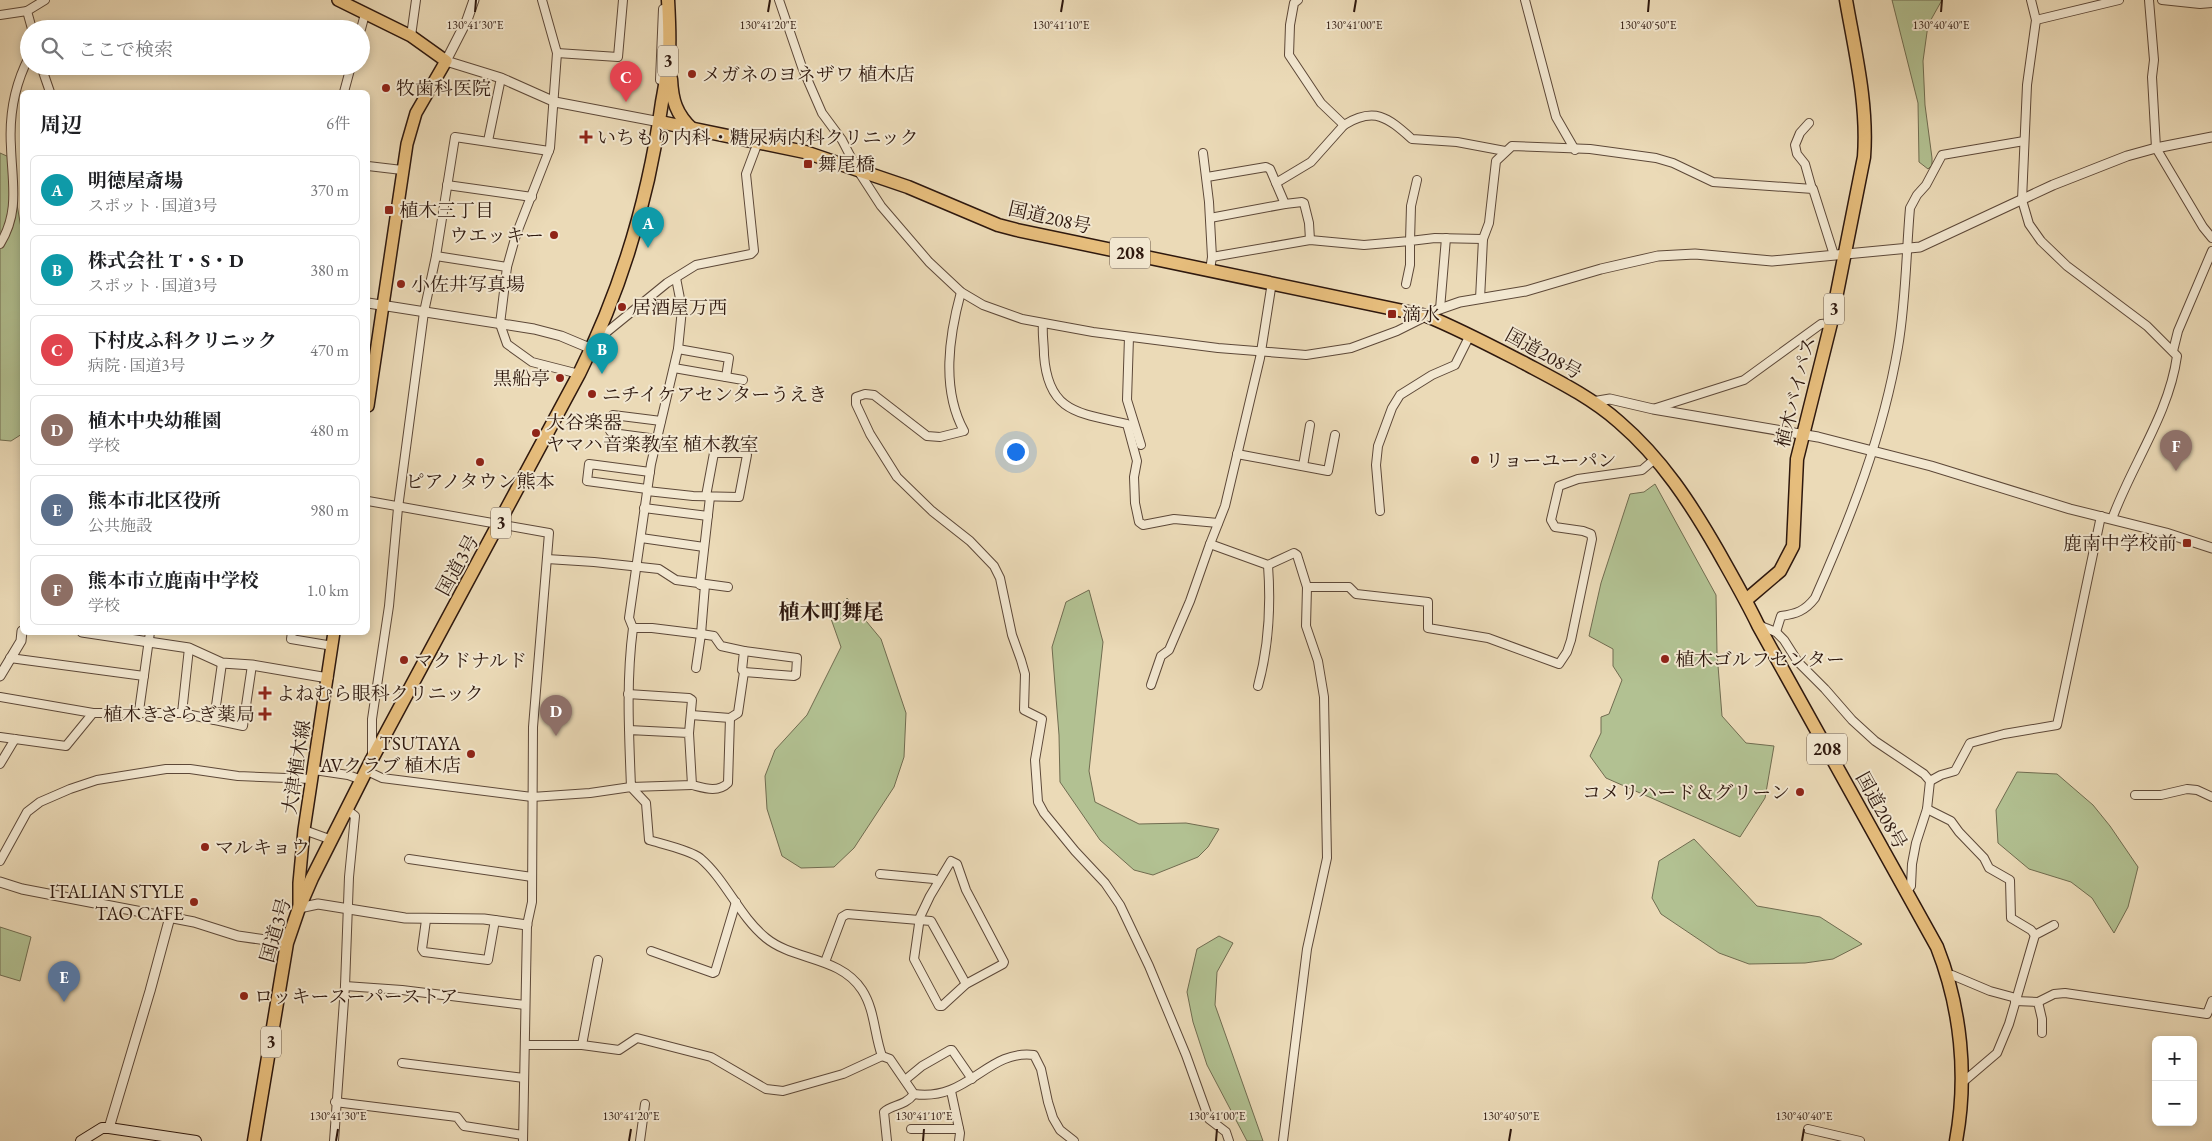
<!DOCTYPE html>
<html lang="ja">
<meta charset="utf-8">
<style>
body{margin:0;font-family:"EB Garamond","Noto Serif JP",serif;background:#f2f2f2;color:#202124}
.controls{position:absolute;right:15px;bottom:15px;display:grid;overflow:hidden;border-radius:8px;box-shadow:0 2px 8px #0003}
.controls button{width:45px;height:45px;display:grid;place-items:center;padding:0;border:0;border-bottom:1px solid #e0e0e0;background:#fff;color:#202124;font:25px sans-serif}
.you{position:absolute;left:1015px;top:451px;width:18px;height:18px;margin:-12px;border:4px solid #fff;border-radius:50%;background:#1a73e8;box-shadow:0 0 0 8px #1a73e833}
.badge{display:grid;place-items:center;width:32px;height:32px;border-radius:50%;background:#b45309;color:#fff;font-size:16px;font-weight:700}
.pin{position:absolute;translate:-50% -41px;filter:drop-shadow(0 1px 2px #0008)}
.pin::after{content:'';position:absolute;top:26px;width:18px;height:15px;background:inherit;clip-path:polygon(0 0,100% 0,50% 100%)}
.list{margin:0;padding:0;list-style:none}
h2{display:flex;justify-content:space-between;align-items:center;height:65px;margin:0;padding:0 20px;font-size:21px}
h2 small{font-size:16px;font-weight:400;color:#757577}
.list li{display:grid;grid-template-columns:32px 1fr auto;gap:15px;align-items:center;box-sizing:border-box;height:70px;margin:0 10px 10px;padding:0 10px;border:1px solid #e0e0e0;border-radius:8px}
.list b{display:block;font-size:19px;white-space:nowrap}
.list p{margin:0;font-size:16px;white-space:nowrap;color:#757577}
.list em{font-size:16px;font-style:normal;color:#757577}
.icon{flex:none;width:28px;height:28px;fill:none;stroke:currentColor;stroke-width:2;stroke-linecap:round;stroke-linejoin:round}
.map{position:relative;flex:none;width:2212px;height:1141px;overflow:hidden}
.search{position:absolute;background:#fff;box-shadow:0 2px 8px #0003;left:20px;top:20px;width:350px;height:55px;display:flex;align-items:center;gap:12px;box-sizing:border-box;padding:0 18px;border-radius:28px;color:#757577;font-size:19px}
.panel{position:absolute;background:#fff;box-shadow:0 2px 8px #0003;left:20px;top:90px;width:350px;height:545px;border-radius:8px}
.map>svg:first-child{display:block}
.green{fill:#b2c192;stroke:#706c50}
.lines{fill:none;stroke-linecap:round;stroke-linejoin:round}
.minor-casing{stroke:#5d4838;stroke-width:10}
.tertiary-casing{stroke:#5d4838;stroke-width:11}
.secondary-casing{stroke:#2e180e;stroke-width:12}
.primary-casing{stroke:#2e180e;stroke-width:14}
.trunk-casing{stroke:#2e180e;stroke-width:15}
.minor{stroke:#f2e7d0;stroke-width:8}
.tertiary{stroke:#f2e7d0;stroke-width:9}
.secondary{stroke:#f2e7d0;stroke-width:10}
.primary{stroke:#e6bd7c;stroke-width:11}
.trunk{stroke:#e6bd7c;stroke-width:12}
.ticks{fill:none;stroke:#2e180e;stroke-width:2}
.poi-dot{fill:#8f2418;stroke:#f2e7d0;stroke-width:2}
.labels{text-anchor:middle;stroke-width:4;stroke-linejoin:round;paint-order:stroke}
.shield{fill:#f2e7d0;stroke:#695648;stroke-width:1}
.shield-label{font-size:18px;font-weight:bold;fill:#2e180e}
.poi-label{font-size:19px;fill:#2e180e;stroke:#f2e7d0;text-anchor:start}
.street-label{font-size:19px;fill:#2e180e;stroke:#f2e7d0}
.quarter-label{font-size:21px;font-weight:bold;fill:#2e180e;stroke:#f2e7d0}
.ticks-label{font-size:12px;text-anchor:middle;fill:#2e180e;stroke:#f2e7d0;stroke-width:4;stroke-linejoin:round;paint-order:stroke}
</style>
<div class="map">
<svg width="2212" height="1141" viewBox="0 0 2212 1141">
<rect width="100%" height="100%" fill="#ebdab7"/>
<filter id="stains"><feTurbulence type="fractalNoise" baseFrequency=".004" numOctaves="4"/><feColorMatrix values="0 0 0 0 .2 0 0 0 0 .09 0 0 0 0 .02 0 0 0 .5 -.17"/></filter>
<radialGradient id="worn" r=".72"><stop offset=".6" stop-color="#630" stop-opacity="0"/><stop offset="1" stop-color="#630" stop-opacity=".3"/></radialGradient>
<g class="green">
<polygon points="1892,0 1942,0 1928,25 1923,61 1925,105 1932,158 1932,165 1928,169 1919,162 1918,103"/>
<polygon points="0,153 9,157 22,234 22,434 11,441 0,440"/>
<polygon points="1655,484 1716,595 1717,653 1722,716 1746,743 1774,746 1765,798 1740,837 1606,778 1590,756 1601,733 1601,717 1609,714 1622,680 1613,666 1613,649 1589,636 1601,583 1630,494 1644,492"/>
<polygon points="1089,590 1103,642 1089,771 1095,802 1139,824 1186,823 1219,829 1208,847 1198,857 1153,875 1134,870 1100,840 1060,782 1059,735 1052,647 1066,602"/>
<polygon points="847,598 881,639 906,713 904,757 894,787 854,848 834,867 801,868 782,856 767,809 765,776 775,750 807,715 841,647 830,616"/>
<polygon points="2017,772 2057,774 2093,805 2110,826 2138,867 2128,907 2114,933 2092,898 2071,882 2029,869 1998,843 1996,810"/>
<polygon points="1694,839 1757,906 1820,917 1862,944 1833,959 1805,963 1749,964 1719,953 1661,914 1652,898 1659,861"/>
<polygon points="0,927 31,937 20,981 0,975"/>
<polygon points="1219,936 1233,943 1217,972 1215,1005 1263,1141 1247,1141 1207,1065 1193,1022 1187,992 1197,949"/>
</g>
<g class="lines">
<defs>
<g id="minor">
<polyline points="542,0 557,53 550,148 516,235 507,267 500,324 507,344 532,362 579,374"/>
<polyline points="779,0 802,67 822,113 842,140 857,169 881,206 929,262 961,292 983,305 1022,319 1093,332 1218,348 1306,355 1351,348 1397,331 1425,317"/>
<path d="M1298 0 1294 3 1290 25 1289 55 1321 103 1344 125C1375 106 1388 118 1412 139L1457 142 1505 151"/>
<polyline points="1525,0 1556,117 1575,150"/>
<path d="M2031 0 2036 20 2027 85 2022 200 2029 224 2041 241 2067 266 2147 326 2177 356C2169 414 2132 464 2112 519"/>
<polyline points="2149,0 2154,60 2152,77 2156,148 2203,227 2212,238"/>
<polyline points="2162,0 2200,4 2212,3"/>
<polyline points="0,15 27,11"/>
<polyline points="2036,20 2119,0"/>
<polyline points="32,29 27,11 45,0"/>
<polyline points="361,29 365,14"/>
<polyline points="411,36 416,0"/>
<polyline points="557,53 618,57 623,0"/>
<polyline points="41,66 50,92"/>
<polyline points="660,80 663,9"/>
<polyline points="344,92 351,66"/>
<polyline points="1809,123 1800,133 1795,145 1797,154 1805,164 1812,189"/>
<polyline points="488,141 501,78"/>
<polyline points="1203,153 1209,202 1212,257 1210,270"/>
<polyline points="368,166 402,170"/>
<polyline points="1207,177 1266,167 1270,169 1285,204 1210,218"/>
<polyline points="1276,183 1311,162 1344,125"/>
<polyline points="447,185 532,197"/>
<polyline points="1285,204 1302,202 1304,203 1309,223 1310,240"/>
<path d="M0 244C20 212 12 182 11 147 9 116 15 84 29 57"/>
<polyline points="436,256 507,267"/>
<polyline points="1212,257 1310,240 1364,245 1410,241 1411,206 1417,180"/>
<polyline points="1272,282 1260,358 1225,506 1210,544 1268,565 1294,553 1297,555 1307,587 1306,626 1318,661 1324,697 1327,858 1307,949 1283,1141"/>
<polyline points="1406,284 1410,265 1410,241 1435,238 1483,239"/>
<path d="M961 292C949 336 941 389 964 431L940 437 927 436 874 395 865 394 856 397V404L870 434 897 477 932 511 970 541 994 566 1000 578 1012 635 1021 660 1025 674 1024 710 1042 719 1035 760 1038 802 1044 813 1075 851 1105 883 1120 905 1149 966 1186 1055 1209 1119 1226 1132 1229 1141"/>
<polyline points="1480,299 1483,239 1489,223 1496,161 1512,146 1590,149 1656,158 1673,163 1713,182 1813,189 1834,255"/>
<polyline points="1440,309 1446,238"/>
<path d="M1043 324C1042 334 1044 344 1044 355 1048 413 1079 413 1127 424L1137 461 1134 477 1135 503 1139 522 1143 525 1174 519 1218 523"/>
<polyline points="1129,337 1127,400 1141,445"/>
<polyline points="597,340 667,283 696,265 751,254 754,251 746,174 758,142"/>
<polyline points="678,349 729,358 726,377"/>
<polyline points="2173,351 2178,331 2212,251"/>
<polyline points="674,368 743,380"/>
<polyline points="1653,409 1744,380 1821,324 1831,323"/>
<polyline points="657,439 612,433 610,431 613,415 661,421"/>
<polyline points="1237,454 1328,471 1335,435"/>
<polyline points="1303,466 1310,425"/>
<polyline points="647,489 587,481 589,464 650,472"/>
<polyline points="647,491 693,496 739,497 747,455 745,453 714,453 706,496"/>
<polyline points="368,501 549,533 533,727 532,902 527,925 523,1141"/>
<polyline points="644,508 708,516"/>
<polyline points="1380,511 1376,465 1378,446 1392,408 1400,395 1432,375 1455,365 1470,335"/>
<polyline points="641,538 704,547"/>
<polyline points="547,559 594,562 659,569 676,580 728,587"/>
<polyline points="700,585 710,497"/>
<polyline points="1307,587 1349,587 1356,594 1428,602 1428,628 1488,638 1559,664 1567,652 1571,640 1592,539 1591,534 1583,531 1555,527 1551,520 1559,486 1578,479 1642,470 1656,458"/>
<polyline points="1758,625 1776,632 1784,640 1798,662 1825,689 1852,720 1875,741 1924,774 1930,781 1927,809 1916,843 1912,864 1911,886 1906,892"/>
<polyline points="633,628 629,618 651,464 678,349 682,309 676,278"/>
<polyline points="292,632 291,639 333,646"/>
<path d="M1776 632 1781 616C1796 614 1805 611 1815 598 1851 517 1883 435 1898 347 1906 301 1906 254 1910 208L1917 195 1926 185 1942 155 2024 141"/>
<polyline points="744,651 797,658 796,675 794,676 744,672"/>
<polyline points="10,658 144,676"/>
<polyline points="696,668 701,634 714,636 721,646 744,651 742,670 744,672 738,713 730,718"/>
<polyline points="1151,685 1161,656 1169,650 1190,601 1210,544"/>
<path d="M1258 686C1269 646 1271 606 1268 565"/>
<polyline points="628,694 689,698 692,700 689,733"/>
<polyline points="0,697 93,713 66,746 0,737"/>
<polyline points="139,711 150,632"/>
<polyline points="93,713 182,713 243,726 252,665"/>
<polyline points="182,713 189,648"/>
<path d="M691 715 730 718 728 783C718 793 704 788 692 785"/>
<polyline points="214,720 222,663"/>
<path d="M629 730 689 733 692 785 631 787C629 734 626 681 633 628H652L701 634 705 585"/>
<polyline points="372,755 372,719 389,606 398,508 424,312 436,256 455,137 549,151"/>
<polyline points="0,764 15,739"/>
<polyline points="314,770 348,775 362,780"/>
<path d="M367 771 382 778 532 797 590 793 631 787 646 803 649 840C662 844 690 850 700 858 726 880 739 916 766 938 794 961 840 956 862 990 875 1010 874 1034 882 1056L890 1059 914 1094C968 1102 987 1049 1034 1055L1041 1069 1048 1102 1053 1118 1060 1130 1074 1141"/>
<polyline points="1930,781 1941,775 1955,771 1970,743 2004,734 2057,725 2101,516"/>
<polyline points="2135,795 2161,795 2187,789 2197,790 2212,797"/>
<polyline points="1927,809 1951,821 1959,832 1984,858 1989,868 2010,880 2011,918 2031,930 2035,935"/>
<polyline points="304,830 332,840"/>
<polyline points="409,859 532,877"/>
<polyline points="0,861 27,812 40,802 70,789 97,780 166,769 190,769 238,776 312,779"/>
<polygon points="951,861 957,864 966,890 1004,962 1003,964 966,984 942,1006 939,1006 914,959 920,917 930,896"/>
<polyline points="880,874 934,879 938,882"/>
<polyline points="426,920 422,949 424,952 488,960 495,920"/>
<polyline points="651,951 713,973 715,972 736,902"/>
<polyline points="825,962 842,917 847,914 931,921 966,984"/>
<polyline points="1948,975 1952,975 1990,991 2016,998"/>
<polyline points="345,986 402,990 525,1005"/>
<polyline points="2015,1001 2038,1002 2042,1019 2042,1033"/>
<polyline points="2038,1002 2054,994 2065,993 2207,1014 2212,1001"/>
<polyline points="525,1045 582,1045 619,1050 637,1038 711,1057 766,1089 783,1091 843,1074 882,1056"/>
<polyline points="582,1045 598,960"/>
<polyline points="402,1063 524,1078"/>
<polyline points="905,1080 922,1066 950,1050 952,1050 972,1079"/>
<polyline points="1963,1082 1997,1053 2009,1024 2035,935 2054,925"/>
<polyline points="951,1091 960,1133 959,1141"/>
<polyline points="335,1102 457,1117 464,1126 523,1135"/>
<polyline points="911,1129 959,1129"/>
<polyline points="1808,1129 1860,1141"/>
<polyline points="334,1141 345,986 349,877 355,816 346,809"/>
<polyline points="640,1141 645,1104"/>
<path d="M887 1141 884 1112C892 1104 904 1107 914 1094"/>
</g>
<g id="tertiary">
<polyline points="474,0 467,20 446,61 501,78 555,102 660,122"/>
<polyline points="368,303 534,329 561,336 592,349"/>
<polyline points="1427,316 1437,310 1460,302 1526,291 1601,269 1658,256 1695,254 1772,261 1920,247 2053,185 2127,156 2156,148 2212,137"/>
<polyline points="1592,402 1610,399 1653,409 1818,437 1931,466 2070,509 2166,533 2212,548"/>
<polyline points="82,632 189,648 222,663 252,665 328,678"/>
<polyline points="0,676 21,641 22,631"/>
<polyline points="0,882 22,889 194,922 238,936 287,943"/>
<polyline points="299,908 318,904 405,918 484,919 527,925"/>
<polyline points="109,1128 150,991 170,917"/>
</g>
<polyline id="secondary" points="81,1141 102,1128 109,1128 196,1141"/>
<g id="primary">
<polyline points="338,0 411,36 446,61 416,113 407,144 368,406"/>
<polyline points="299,906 299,883 304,830 334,632"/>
</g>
<g id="trunk">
<path d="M671 79C672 100 676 114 692 129"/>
<path d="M660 122 805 152 908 187 998 225 1017 230 1427 316C1461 330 1493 347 1526 364 1558 381 1592 398 1619 422 1662 459 1691 504 1718 551 1732 576 1746 600 1758 625L1937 947C1961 1008 1968 1076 1956 1141"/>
<path d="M1746 600 1780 571 1793 546 1797 459 1831 323 1864 157C1868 104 1855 52 1846 0"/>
<path d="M254 1141 287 943 299 908 312 878 372 759 579 374C621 290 649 196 662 102 665 86 668 70 669 53 670 36 669 18 668 0"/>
</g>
</defs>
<use href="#minor" class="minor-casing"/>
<use href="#tertiary" class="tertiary-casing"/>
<use href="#secondary" class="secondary-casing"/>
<use href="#primary" class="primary-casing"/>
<use href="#trunk" class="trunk-casing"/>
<use href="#minor" class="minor"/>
<use href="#tertiary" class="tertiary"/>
<use href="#secondary" class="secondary"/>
<use href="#primary" class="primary"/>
<use href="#trunk" class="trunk"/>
</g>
<path class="ticks" d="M475 12 476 0M768 12 770 0M1061 12 1063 0M1354 12 1356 0M1648 12 1649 0M1941 12 1942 0M336 1141 338 1129M629 1141 631 1129M923 1141 924 1129M1216 1141 1217 1129M1509 1141 1511 1129M1802 1141 1804 1129"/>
<g class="poi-dot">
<circle cx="692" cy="74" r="5"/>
<circle cx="386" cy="88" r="5"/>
<path d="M583.5 129.5h5v5h5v5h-5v5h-5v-5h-5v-5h5z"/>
<rect x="803" y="159" width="10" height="10" rx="2.5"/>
<rect x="384" y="205" width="10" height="10" rx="2.5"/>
<circle cx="554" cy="235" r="5"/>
<circle cx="401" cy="284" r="5"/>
<circle cx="622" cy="307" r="5"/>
<rect x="1387" y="309" width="10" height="10" rx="2.5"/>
<circle cx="560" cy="378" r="5"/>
<circle cx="592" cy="394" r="5"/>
<circle cx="536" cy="433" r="5"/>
<circle cx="1475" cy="460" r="5"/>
<circle cx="480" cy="462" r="5"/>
<rect x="2182" y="538" width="10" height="10" rx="2.5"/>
<circle cx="1665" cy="659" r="5"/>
<circle cx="404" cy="660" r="5"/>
<path d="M262.5 685.5h5v5h5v5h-5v5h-5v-5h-5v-5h5z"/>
<path d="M262.5 706.5h5v5h5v5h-5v5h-5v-5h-5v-5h5z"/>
<circle cx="471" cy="754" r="5"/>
<circle cx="1800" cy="792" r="5"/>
<circle cx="205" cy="847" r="5"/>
<circle cx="194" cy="902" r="5"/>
<circle cx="244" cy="996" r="5"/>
</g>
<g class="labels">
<g class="shield">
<rect x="658" y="45.5" width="20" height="31" rx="4"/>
<rect x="1110" y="237.5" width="40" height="31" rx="4"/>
<rect x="1824" y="293.5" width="20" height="31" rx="4"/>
<rect x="491" y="507.5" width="20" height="31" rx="4"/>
<rect x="1807" y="733.5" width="40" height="31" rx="4"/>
<rect x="261" y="1026.5" width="20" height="31" rx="4"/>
</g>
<g class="shield-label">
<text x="668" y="67">3</text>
<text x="1130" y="259">208</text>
<text x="1834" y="315">3</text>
<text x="501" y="529">3</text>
<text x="1827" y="755">208</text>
<text x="271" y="1048">3</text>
</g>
<g class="poi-label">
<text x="702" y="81">メガネのヨネザワ 植木店</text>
<text x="396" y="95">牧歯科医院</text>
<text x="597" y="144">いちもり内科・糖尿病内科クリニック</text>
<text x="818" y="171">舞尾橋</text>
<text x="399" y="217">植木三丁目</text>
<text x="544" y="242" text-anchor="end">ウエッキー</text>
<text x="411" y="291">小佐井写真場</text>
<text x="632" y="314">居酒屋万西</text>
<text x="1402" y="321">滴水</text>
<text x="550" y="385" text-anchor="end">黒船亭</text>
<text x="602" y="401">ニチイケアセンターうえき</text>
<text x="546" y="429">大谷楽器<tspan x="546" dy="22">ヤマハ音楽教室 植木教室</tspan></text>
<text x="1485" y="467">リョーユーパン</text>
<text x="480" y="488" text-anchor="middle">ピアノタウン熊本</text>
<text x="2177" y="550" text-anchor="end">鹿南中学校前</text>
<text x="1675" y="666">植木ゴルフセンター</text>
<text x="414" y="667">マクドナルド</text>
<text x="276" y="700">よねむら眼科クリニック</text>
<text x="255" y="721" text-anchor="end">植木きさらぎ薬局</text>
<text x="461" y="750" text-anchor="end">TSUTAYA<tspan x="461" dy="22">AVクラブ 植木店</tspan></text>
<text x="1790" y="799" text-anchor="end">コメリハード＆グリーン</text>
<text x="215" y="854">マルキョウ</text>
<text x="184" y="898" text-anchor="end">ITALIAN STYLE<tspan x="184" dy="22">TAO CAFE</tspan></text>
<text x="254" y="1003">ロッキースーパーストア</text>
</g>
<g class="street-label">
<text transform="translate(1050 217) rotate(13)" y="7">国道208号</text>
<text transform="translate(1544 353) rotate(29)" y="7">国道208号</text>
<text transform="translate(1795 392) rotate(-76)" y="7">植木バイパス</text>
<text transform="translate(457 565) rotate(-61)" y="7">国道3号</text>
<text transform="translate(296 767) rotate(-81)" y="7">大津植木線</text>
<text transform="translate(1882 810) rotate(61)" y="7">国道208号</text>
<text transform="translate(275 930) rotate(-74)" y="7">国道3号</text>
</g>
<g class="quarter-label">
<text x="831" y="619">植木町舞尾</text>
</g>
</g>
<g class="ticks-label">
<text x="475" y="29">130°41'30"E</text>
<text x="768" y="29">130°41'20"E</text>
<text x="1061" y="29">130°41'10"E</text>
<text x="1354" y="29">130°41'00"E</text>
<text x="1648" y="29">130°40'50"E</text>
<text x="1941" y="29">130°40'40"E</text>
<text x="338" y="1120">130°41'30"E</text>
<text x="631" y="1120">130°41'20"E</text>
<text x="924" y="1120">130°41'10"E</text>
<text x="1217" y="1120">130°41'00"E</text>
<text x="1511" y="1120">130°40'50"E</text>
<text x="1804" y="1120">130°40'40"E</text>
</g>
<rect width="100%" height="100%" filter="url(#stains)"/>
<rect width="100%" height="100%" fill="url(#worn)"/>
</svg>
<div class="controls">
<button>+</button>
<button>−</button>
</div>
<div class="you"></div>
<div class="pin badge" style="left:648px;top:248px;background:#0f9aa8">A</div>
<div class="pin badge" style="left:602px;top:374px;background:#0f9aa8">B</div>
<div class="pin badge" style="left:626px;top:102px;background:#e0444e">C</div>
<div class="pin badge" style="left:556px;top:736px;background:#8d6e63">D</div>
<div class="pin badge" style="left:64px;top:1002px;background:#5c6f8a">E</div>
<div class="pin badge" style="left:2176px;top:471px;background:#8d6e63">F</div>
<div class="search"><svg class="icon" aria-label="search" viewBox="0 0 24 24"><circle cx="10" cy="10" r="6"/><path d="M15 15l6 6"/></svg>ここで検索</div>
<section class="panel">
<h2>周辺<small>6件</small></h2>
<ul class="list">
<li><span class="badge" style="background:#0f9aa8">A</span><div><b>明徳屋斎場</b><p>スポット · 国道3号</p></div><em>370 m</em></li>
<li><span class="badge" style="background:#0f9aa8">B</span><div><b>株式会社 T・S・D</b><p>スポット · 国道3号</p></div><em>380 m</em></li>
<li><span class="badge" style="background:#e0444e">C</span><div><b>下村皮ふ科クリニック</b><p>病院 · 国道3号</p></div><em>470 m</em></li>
<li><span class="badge" style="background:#8d6e63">D</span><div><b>植木中央幼稚園</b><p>学校</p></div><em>480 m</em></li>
<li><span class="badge" style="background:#5c6f8a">E</span><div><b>熊本市北区役所</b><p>公共施設</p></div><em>980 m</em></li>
<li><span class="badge" style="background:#8d6e63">F</span><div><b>熊本市立鹿南中学校</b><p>学校</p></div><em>1.0 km</em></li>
</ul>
</section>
</div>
